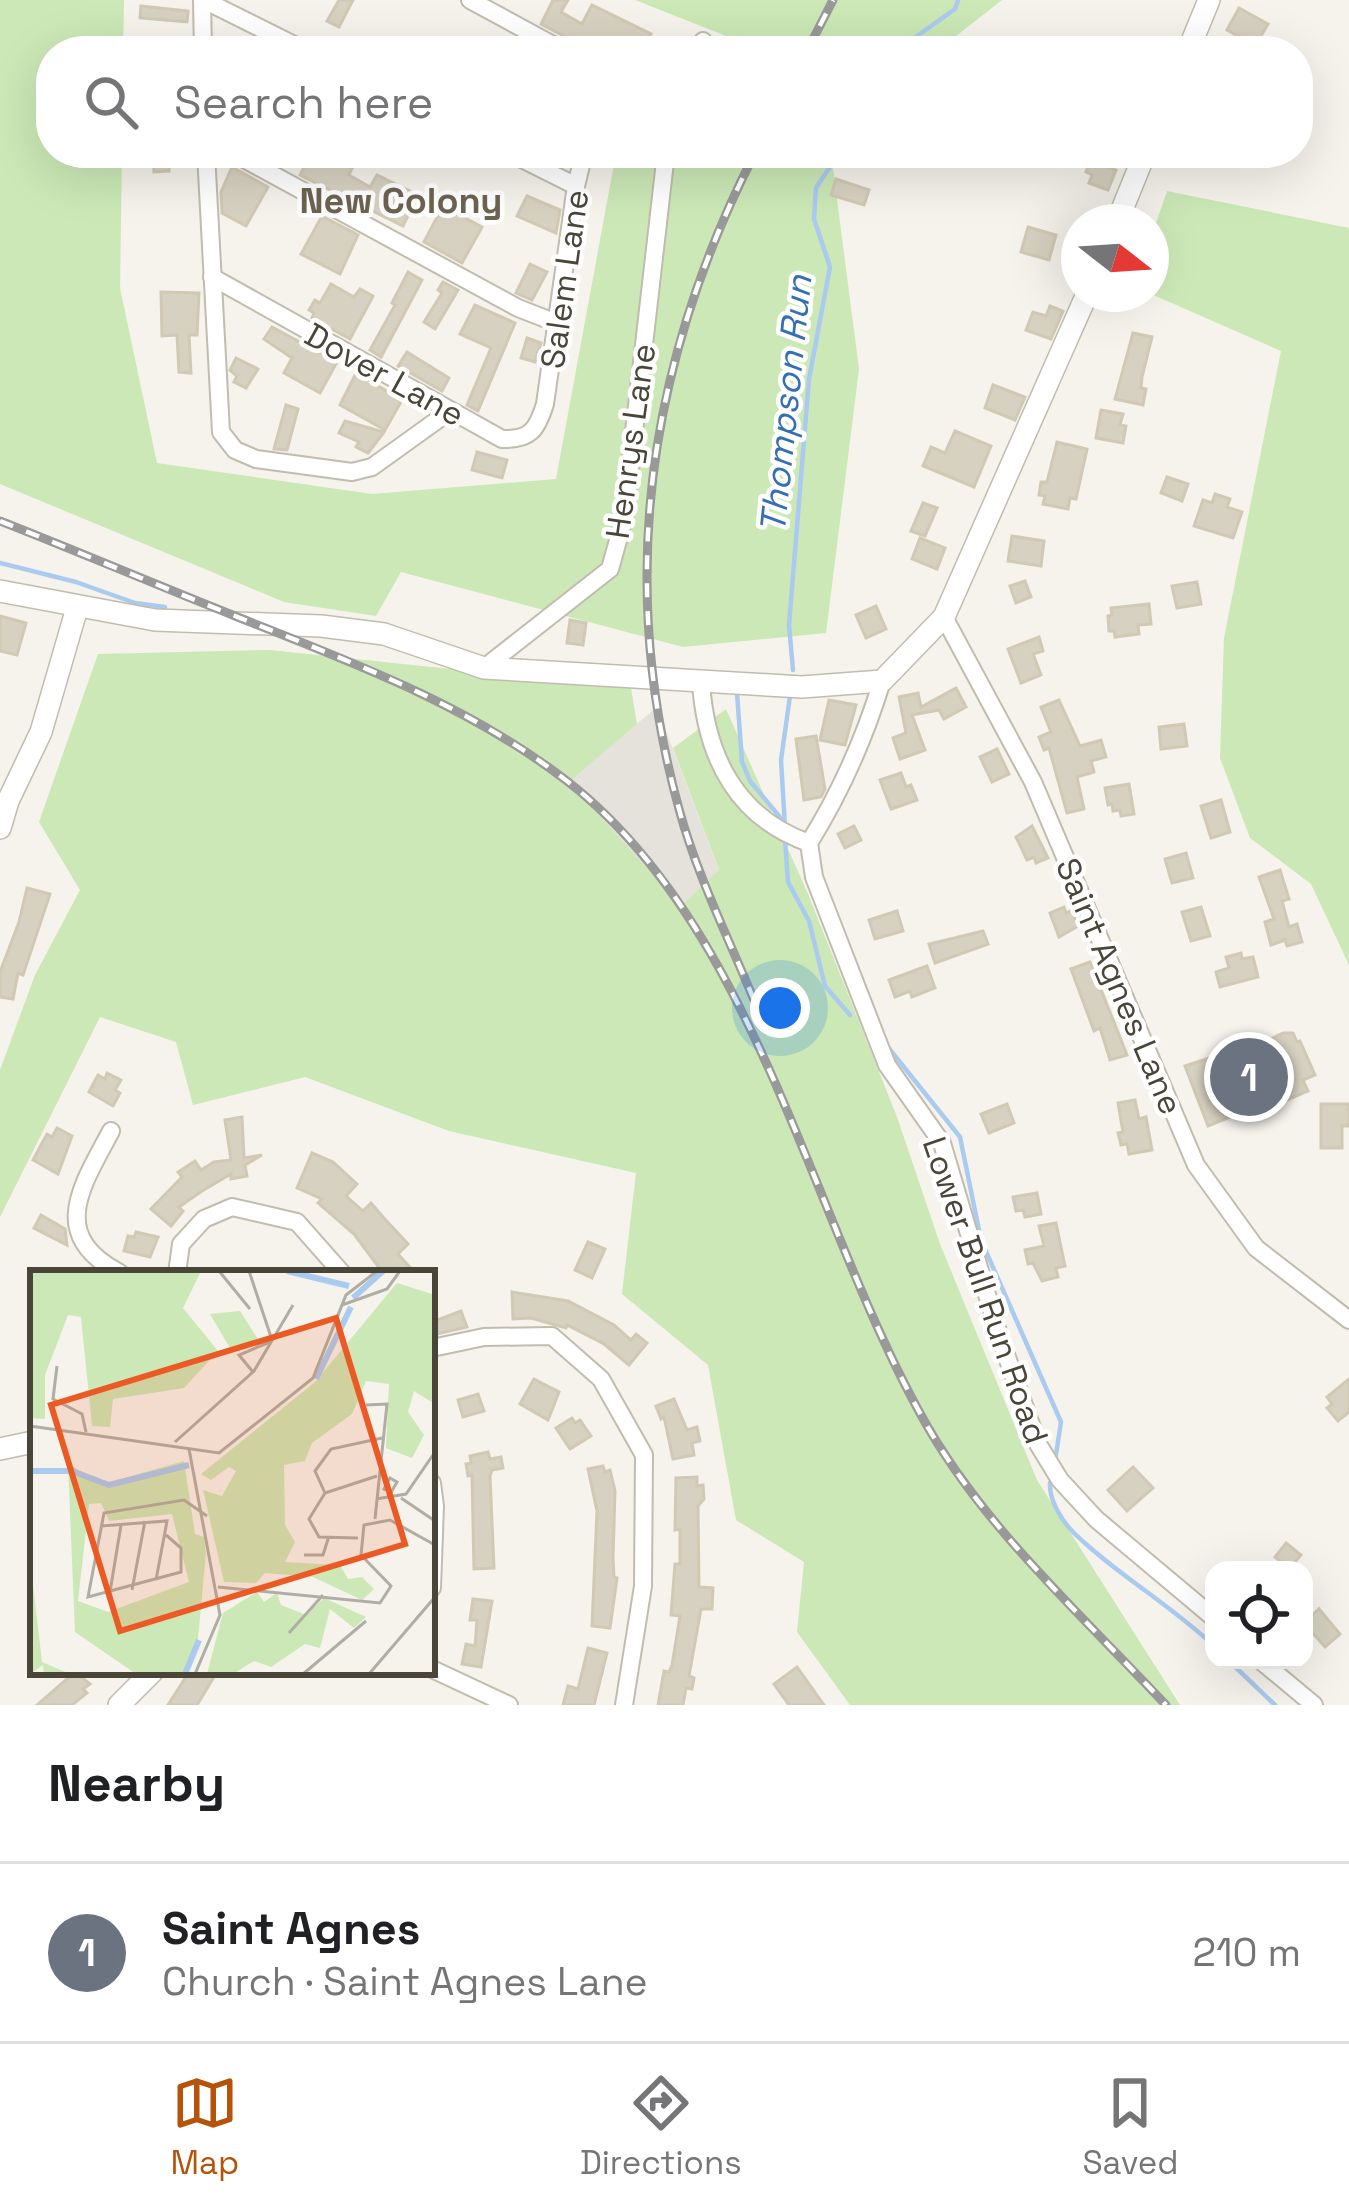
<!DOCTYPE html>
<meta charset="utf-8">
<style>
body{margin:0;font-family:"Space Grotesk",sans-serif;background:#f6f6f6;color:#202124}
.controls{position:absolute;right:36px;bottom:36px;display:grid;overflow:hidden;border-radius:24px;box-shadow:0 12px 48px #0002}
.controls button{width:108px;height:108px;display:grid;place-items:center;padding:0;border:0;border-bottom:3px solid #e0e0e0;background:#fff;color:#202124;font:60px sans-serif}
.compass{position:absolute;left:1061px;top:204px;width:108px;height:108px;border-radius:50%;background:#fff;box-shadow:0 12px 48px #0002;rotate:107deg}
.you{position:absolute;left:780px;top:1008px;width:42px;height:42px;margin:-30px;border:9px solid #fff;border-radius:50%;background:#1a73e8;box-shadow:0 0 0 18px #1a73e833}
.badge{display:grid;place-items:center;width:78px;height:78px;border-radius:50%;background:#b45309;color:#fff;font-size:39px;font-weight:700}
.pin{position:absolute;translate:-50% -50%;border:6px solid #fff;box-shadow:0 3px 12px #0006}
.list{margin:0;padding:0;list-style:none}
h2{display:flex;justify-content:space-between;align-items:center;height:156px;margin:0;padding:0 48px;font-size:51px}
h2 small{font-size:39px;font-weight:400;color:#757577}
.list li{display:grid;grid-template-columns:78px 1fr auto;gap:36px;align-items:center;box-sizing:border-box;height:180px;padding:0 48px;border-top:3px solid #e0e0e0}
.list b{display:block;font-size:45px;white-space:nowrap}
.list p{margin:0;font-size:39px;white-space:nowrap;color:#757577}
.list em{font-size:39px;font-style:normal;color:#757577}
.icon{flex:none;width:66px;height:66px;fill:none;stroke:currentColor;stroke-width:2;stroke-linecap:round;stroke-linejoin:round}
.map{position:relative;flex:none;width:1349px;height:1705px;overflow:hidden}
.search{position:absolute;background:#fff;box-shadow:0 12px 48px #0002;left:36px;right:36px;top:36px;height:132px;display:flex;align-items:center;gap:30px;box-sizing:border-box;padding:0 42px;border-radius:48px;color:#757577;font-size:45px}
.sheet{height:336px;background:#fff}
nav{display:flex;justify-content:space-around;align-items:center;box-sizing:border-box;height:168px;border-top:3px solid #e0e0e0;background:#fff;font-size:33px;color:#757577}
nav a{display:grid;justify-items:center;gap:6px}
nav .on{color:#b45309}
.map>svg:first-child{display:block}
.industrial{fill:#e5e2dc}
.green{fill:#cbe8b6}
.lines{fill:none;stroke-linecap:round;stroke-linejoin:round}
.stream{stroke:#aacbef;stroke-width:4.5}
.building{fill:#d7d1c1;stroke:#d1c9b4;stroke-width:3}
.minor-casing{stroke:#c1bcae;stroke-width:20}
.tertiary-casing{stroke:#c1bcae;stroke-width:24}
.minor{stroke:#fff;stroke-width:16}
.tertiary{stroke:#fff;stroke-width:21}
.rail-casing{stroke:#999;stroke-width:9}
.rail{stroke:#fff;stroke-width:4.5;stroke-dasharray:14;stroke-linecap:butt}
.labels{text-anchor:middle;stroke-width:9;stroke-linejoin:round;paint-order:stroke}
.street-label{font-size:33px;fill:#494539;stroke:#fff}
.neighbourhood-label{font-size:36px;font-weight:bold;fill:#6c6450;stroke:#fff}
.water-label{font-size:36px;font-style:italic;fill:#346eb4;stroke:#fff}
.inset-river{fill:none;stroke:#aacbef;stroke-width:6}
.inset-road{fill:none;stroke:#b0ada4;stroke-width:3}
.view{fill:#eb5a24;fill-opacity:0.15;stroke:#eb5a24;stroke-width:6}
.inset-edge{fill:none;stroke:#494539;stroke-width:6}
</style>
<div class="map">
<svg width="1349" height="1705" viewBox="0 0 1349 1705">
<rect width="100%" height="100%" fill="#f5f3eb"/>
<polygon class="industrial" points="657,707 719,871 681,906 568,782"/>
<g class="green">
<polygon points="0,0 124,0 123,51 51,51 51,153 122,153 120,288 157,463 372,494 556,479 616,153 831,153 859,369 826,633 683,647 401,572 376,616 284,602 0,484"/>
<polygon points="635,0 1002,0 937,51 748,51 749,45"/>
<polygon points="1167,191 1349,228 1349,965 1311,884 1250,838 1220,758 1224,638 1281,351 1151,294 1151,238"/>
<polygon points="270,650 631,688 637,724 569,782 681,906 719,870 673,748 726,709 808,894 897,1117 940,1244 1037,1480 1180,1705 850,1705 797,1632 804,1562 736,1520 708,1365 622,1294 636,1173 449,1131 305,1077 193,1105 176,1042 100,1017 0,1217 0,1070 35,975 80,890 39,822 98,654"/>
</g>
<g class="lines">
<g class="stream">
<polyline points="896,51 955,9 958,0"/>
<polyline points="0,563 76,582 135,603 165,607"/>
<polyline points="793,670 789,625 809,379 830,267 814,219 816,188 839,153"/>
<polyline points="737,693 742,762 750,781 784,822"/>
<polyline points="785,827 781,760 790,696"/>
<polyline points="785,839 788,882 809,921 825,986 850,1015"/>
<polyline points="887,1046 960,1137 981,1240 1061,1422 1055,1461"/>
<path d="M1050 1483C1049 1500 1061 1520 1074 1533 1116 1574 1171 1605 1214 1646"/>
<polyline points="1228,1660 1275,1705"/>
</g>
</g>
<g class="building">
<polygon points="339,0 353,0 339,27 327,21"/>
<polygon points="553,0 568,0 561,12 582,24 592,5 651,34 642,51 593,51 541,24"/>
<polygon points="141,6 188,11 187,22 140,18"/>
<polygon points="1239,8 1268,24 1255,46 1227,30"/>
<polygon points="153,153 169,153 169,171 154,172"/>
<polygon points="311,153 359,153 349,175 370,187 377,175 418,195 403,226 300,175"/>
<polygon points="1090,160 1116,170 1108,190 1089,183 1092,175 1086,172"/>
<polygon points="232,167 268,187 246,226 222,213 221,192"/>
<polygon points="836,179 869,190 864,205 831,195"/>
<polygon points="527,196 560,210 556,233 517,216"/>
<polygon points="443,206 482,227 462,263 424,242"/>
<polygon points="322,216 358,235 340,274 301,254"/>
<polygon points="1028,227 1056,235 1049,260 1021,252"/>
<polygon points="530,264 547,272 532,300 516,293"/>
<polygon points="408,272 422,280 381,357 370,350 395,305 392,303"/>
<polygon points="443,282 458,290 435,329 424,322 442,293 438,290"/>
<polygon points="331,284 354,297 360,289 373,296 350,339 312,318 314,313 309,310 315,300 320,303"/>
<polygon points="161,292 199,293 197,335 189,335 191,373 179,372 177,335 162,336"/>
<polygon points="475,305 515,323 478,411 467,405 491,348 460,334"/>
<polygon points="1050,306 1063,311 1051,339 1026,330 1033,312 1046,316"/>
<polygon points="272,327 337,362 320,393 284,373 292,358 264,339"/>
<polygon points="1133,333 1152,337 1142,377 1141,388 1146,389 1143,405 1115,399"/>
<polygon points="527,338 541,343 535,362 521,358"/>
<polygon points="407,352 449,378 442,391 398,366"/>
<polygon points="236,358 258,369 246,388 234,382 237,376 230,370"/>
<polygon points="356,373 402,400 385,430 340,405"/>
<polygon points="993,385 1025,397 1015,420 985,408"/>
<polygon points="286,405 298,409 287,450 274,449"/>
<polygon points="1101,410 1123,414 1120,425 1126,426 1123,443 1096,438"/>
<polygon points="345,421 384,432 368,453 356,447 359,442 339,433"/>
<polygon points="955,431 991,446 974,487 923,466 931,447 945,453"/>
<polygon points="1057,442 1087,449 1076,499 1070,498 1068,509 1043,504 1045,496 1039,495 1041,482 1047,482"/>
<polygon points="477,452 507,460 502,478 472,470"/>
<polygon points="1167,477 1188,484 1182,501 1161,493"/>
<polygon points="1215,494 1230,499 1227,507 1242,512 1233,538 1194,526 1203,500 1212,503"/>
<polygon points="923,503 937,508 925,536 911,531"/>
<polygon points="1012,536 1044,541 1041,566 1008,561"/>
<polygon points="920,538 945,548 937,569 912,559"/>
<polygon points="1025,581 1031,597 1016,603 1010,586"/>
<polygon points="1197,582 1201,604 1177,608 1172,586"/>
<polygon points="1149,604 1151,624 1138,625 1139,634 1115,637 1114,631 1109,631 1108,616 1112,615 1111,608"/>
<polygon points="876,606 886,629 866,638 856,615"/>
<polygon points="0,616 26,623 17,655 0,651"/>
<polygon points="570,620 586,623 583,645 567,643"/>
<polygon points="1039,637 1043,651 1033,654 1041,675 1021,683 1008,649"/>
<polygon points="956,688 966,707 944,719 939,710 912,715 925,750 900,759 893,738 906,733 899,697 918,693 921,707"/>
<polygon points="829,700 856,705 845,745 820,740"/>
<polygon points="1059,700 1080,746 1101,740 1106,757 1091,761 1094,772 1077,777 1084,809 1067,813 1049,748 1044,750 1039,737 1051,732 1041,707"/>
<polygon points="1184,724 1187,746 1161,749 1159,727"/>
<polygon points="816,736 825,789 821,797 804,800 796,739"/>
<polygon points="997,749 1009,774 992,782 980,757"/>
<polygon points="901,773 906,787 911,785 917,800 891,809 880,780"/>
<polygon points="1129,784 1134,814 1121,816 1120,810 1113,811 1112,804 1108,805 1105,788"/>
<polygon points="1221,800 1230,832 1211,838 1201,806"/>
<polygon points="854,826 861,840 845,848 838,834"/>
<polygon points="1032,826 1048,858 1036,863 1034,857 1027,860 1016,837"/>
<polygon points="1186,853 1193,878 1172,883 1165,859"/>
<polygon points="1280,870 1289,899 1282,901 1289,927 1297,924 1302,942 1287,946 1285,940 1271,945 1265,922 1274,919 1259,877"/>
<polygon points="27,888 50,894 23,975 18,973 13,999 0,997 0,972 19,922"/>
<polygon points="1064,907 1066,913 1072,910 1078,926 1059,937 1050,913"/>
<polygon points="1201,907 1210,936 1191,941 1182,912"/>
<polygon points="897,911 903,931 875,939 869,920"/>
<polygon points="983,931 988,944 935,963 929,944"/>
<polygon points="1241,953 1242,959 1253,957 1258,977 1220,987 1216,972 1229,968 1226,957"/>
<polygon points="1090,962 1127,1055 1110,1060 1100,1028 1094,1031 1071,969"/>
<polygon points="927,966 935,988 912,997 910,991 895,997 889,980"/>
<polygon points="1283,1033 1293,1033 1297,1042 1300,1041 1315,1075 1303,1080 1308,1091 1268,1108 1264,1103 1208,1126 1185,1066 1243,1047 1244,1052"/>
<polygon points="107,1073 121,1080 115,1090 120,1093 113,1106 89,1092 98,1075 105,1079"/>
<polygon points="1135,1100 1139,1119 1146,1117 1152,1150 1129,1154 1127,1144 1121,1145 1118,1133 1123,1132 1118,1103"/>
<polygon points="1007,1104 1014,1123 989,1133 981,1114"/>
<polygon points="1321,1104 1349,1104 1349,1126 1342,1126 1342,1148 1321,1148"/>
<polygon points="242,1117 244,1158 262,1155 245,1165 247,1176 231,1179 231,1174 202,1191 179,1207 183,1211 171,1226 151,1209 182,1177 178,1172 195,1161 201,1170 214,1162 231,1160 225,1120"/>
<polygon points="57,1128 72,1136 58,1174 33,1160 47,1134 52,1137"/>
<polygon points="312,1153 333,1162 357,1184 346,1196 363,1211 371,1203 383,1217 408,1244 398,1254 415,1273 383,1273 354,1234 318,1203 322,1199 297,1188"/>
<polygon points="1037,1193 1041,1214 1025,1217 1023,1210 1016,1211 1013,1197"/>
<polygon points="41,1215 65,1229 67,1245 34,1228"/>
<polygon points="1056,1223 1065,1266 1056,1268 1058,1277 1042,1281 1033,1263 1028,1264 1025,1250 1044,1246 1039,1226"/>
<polygon points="136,1232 158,1237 150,1257 124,1251 128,1236 134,1237"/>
<polygon points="588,1242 605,1249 592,1278 575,1270"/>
<polygon points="512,1292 568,1301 614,1325 631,1340 636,1334 647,1343 629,1365 604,1344 567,1325 566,1328 531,1318 513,1319"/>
<polygon points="461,1311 467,1327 432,1335 432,1322"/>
<polygon points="534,1379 559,1392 548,1420 520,1404"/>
<polygon points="1349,1379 1349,1412 1338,1421 1327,1408 1332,1404 1327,1397"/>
<polygon points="478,1394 484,1411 463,1417 458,1400"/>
<polygon points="674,1399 687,1430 697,1427 700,1441 692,1443 694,1455 673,1459 664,1417 661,1419 656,1406"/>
<polygon points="572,1418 575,1423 580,1420 591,1436 570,1449 556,1428"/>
<polygon points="488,1452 490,1459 501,1457 503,1468 492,1470 490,1476 494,1568 474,1569 472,1475 468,1476 466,1464 471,1463 470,1456"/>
<polygon points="603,1466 605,1472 610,1470 615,1491 613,1558 614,1577 617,1578 610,1628 592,1626 597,1511 588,1469"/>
<polygon points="1133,1467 1153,1488 1127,1511 1108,1490"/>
<polygon points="697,1477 697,1486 703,1485 704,1499 698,1506 699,1587 713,1588 712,1609 701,1609 689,1676 694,1678 692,1689 686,1688 683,1705 658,1705 664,1671 669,1672 672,1665 680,1616 671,1615 675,1564 680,1564 680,1529 675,1530 676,1478"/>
<polygon points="1286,1543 1301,1555 1289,1569 1275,1557"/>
<polygon points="473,1599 492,1601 481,1667 462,1664 466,1644 475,1646 477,1620 470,1620"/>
<polygon points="1319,1609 1340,1634 1325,1647 1304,1623"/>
<polygon points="588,1648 607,1653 594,1705 563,1705 568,1686 578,1689"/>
<polygon points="797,1667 824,1705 789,1705 774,1684"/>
<polygon points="75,1672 90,1684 83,1689 87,1693 72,1705 37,1705"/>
<polygon points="189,1672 217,1672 197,1705 168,1705"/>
</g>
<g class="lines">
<defs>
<g id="minor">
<polyline points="202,0 203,51"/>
<polyline points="204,0 306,51"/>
<polyline points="470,0 564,51"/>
<polyline points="699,51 703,41"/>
<polyline points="206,153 221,432 235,450 256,459 352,472 372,467 450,411"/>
<polyline points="233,153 518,308 559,324"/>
<polyline points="510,153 576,186"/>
<path d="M212 277 502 439C530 440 537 430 545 404L576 186 584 153"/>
<polyline points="944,617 1033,782 1196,1165 1256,1248 1349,1320"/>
<polyline points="484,668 610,569 624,519 666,153"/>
<path d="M882 681C864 740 842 790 809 843L814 877 887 1065 942 1143 999 1335 1038 1444 1060 1480 1096 1519 1214 1618"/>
<path d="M701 683C706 757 737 818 809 843"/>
<path d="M111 1131C82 1186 47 1235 120 1273"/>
<polyline points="177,1273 181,1244 204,1219 232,1207 297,1222 342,1273"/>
<polyline points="432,1348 484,1337 552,1336 601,1379 644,1455 643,1586 624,1705"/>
<polyline points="432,1483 435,1506 432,1588"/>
<polyline points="1260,1660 1314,1705"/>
<polyline points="432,1669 509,1705"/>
</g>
<g id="tertiary">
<polyline points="1188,51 1209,0"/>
<polyline points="1117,222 1145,153"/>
<polyline points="0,591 155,620 321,626 384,634 484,668 802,687 882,681 944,617 1087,294"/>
<polyline points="0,828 8,801 41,732 77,608"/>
<polyline points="0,1449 33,1442"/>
<polyline points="119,1705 152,1672"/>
</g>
</defs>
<use href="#minor" class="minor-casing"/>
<use href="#tertiary" class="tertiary-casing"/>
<use href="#minor" class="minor"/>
<use href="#tertiary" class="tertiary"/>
<defs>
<g id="rail">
<polyline points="807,51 833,0"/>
<path d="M755 153C648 362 616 580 679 809 697 876 730 941 756 1005"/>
<path d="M0 521C79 552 157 585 235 616 351 662 467 704 567 781 755 927 809 1213 921 1415 981 1525 1081 1614 1166 1705"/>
</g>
</defs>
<use href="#rail" class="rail-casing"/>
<use href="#rail" class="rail"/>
</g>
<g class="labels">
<g class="street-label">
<text transform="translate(564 279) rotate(-82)" y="12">Salem Lane</text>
<text transform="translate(385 374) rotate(29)" y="12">Dover Lane</text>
<text transform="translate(630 441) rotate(-82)" y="12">Henrys Lane</text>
<text transform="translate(1120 986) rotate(67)" y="12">Saint Agnes Lane</text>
<text transform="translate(986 1290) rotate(71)" y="12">Lower Bull Run Road</text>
</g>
<g class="neighbourhood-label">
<text x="401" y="213">New Colony</text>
</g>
<g class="water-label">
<text transform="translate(785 404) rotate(-84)" y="13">Thompson Run</text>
</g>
</g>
<g transform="translate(30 1270)">
<rect width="405" height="405" fill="#f5f3eb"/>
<path d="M0 1H171L153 38 188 81 154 118 83 129 80 157 62 156 51 47 38 45 15 105V149L0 148ZM367 13 405 25V134L384 121 378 142 394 165 382 188 356 178 359 114 336 111 322 144 282 173 275 191 254 195 255 255 265 272 255 292 310 295 318 309 332 307 344 319 332 330 283 307 235 303 226 313 194 312 173 220 192 226 206 201 199 197 181 210 171 204 285 112ZM210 41 228 69 200 78 180 44ZM154 191 165 264 174 267 176 283 168 368 155 404H106L45 362 38 193 70 215ZM71 233 79 251 142 244 159 312 78 342 48 331 59 234ZM0 289 12 392 40 404H14L13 395 0 404ZM227 322 234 332 247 323 251 335 276 345 294 328 336 347 324 358 300 339 290 378 275 374 241 397 224 391 203 404H177L193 343Z" fill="#cbe8b6" fill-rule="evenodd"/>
<path class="inset-river" d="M257 1 319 16M323 28 353 1M286 109 321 37M0 201H42L79 215 159 195M155 404 169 370"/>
<path class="inset-road" d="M189 1 220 39M219 1 241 67M312 35 357 19 370 1M27 96 23 129 52 144 56 162M223 102 209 85 240 72M336 135 357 134 345 249M0 156 189 183 283 108 316 25 347 1M145 172 224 101 263 35M159 179 190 345 165 404M295 223 285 201 301 179 352 168M359 226 367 212 360 208 354 219 361 222M371 228 405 251M346 229 376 224 405 182M71 256 137 251 126 310M136 265 151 278V302L58 327 74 243 154 230 177 246M328 268 289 267 279 249 295 223 347 206M274 285H293L299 266M188 317 350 333 361 316 331 285 334 255 360 250 405 275M102 320 115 251M79 328 91 255M259 363 293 325M273 404 336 351M339 404 405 327"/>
<path class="view" d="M306 48 375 274 90 361 21 135Z"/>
<rect width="405" height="405" class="inset-edge"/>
</g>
</svg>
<div class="controls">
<button><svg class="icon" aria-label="locate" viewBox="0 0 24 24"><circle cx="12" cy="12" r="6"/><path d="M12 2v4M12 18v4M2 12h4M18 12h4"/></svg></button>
</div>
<svg class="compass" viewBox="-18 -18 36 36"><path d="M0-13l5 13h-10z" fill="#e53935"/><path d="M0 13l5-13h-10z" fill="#757577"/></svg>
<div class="you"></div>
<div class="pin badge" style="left:1249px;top:1077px;background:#6b7280">1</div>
<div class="search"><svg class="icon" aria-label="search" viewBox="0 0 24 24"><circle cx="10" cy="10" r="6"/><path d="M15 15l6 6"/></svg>Search here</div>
</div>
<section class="sheet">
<h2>Nearby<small></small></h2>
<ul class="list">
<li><span class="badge" style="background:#6b7280">1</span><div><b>Saint Agnes</b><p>Church · Saint Agnes Lane</p></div><em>210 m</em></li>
</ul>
</section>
<nav>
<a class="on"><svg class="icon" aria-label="map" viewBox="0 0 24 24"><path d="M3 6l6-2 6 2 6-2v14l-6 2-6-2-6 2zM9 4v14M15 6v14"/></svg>Map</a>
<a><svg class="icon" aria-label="directions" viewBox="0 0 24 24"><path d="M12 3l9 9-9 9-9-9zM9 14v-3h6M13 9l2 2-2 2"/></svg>Directions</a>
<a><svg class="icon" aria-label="saved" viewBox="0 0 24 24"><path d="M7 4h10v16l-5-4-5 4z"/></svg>Saved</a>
</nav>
